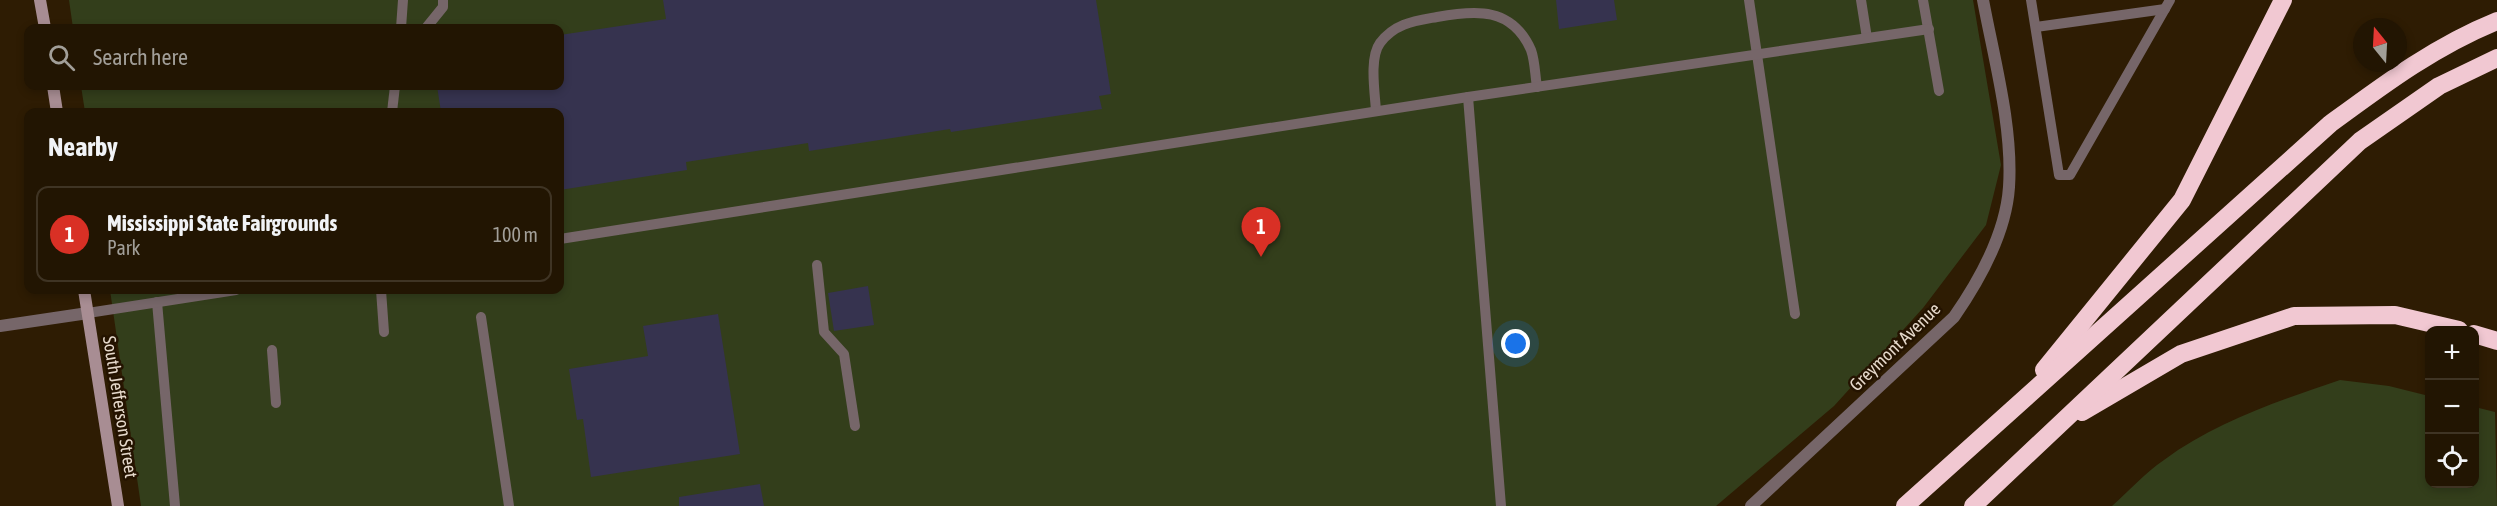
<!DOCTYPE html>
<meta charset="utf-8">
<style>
body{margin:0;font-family:"Asap Condensed",sans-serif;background:#2a1e0c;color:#f1f3f6}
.controls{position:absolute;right:18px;bottom:18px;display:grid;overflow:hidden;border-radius:12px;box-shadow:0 3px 9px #0003}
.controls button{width:54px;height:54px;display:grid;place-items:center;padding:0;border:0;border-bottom:2px solid #3f3424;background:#221502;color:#f1f3f6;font:30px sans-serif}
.compass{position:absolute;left:2353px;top:18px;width:54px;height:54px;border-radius:50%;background:#221502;box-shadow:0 3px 9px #0003;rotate:342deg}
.you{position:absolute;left:1516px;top:344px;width:21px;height:21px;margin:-15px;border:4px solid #fff;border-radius:50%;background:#1a73e8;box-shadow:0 0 0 9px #1a73e833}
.badge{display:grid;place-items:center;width:39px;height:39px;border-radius:50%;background:#d93025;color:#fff;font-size:20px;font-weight:700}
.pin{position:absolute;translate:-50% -50px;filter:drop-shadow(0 2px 3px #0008)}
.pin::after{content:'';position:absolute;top:32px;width:21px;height:18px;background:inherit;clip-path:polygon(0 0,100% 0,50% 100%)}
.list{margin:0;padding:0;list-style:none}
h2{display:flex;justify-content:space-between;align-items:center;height:78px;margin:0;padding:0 24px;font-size:26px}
h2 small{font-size:20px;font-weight:400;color:#a29f99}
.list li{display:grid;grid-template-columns:39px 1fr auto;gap:18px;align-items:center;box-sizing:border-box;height:96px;margin:0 12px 12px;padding:0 12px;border:2px solid #3f3424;border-radius:12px}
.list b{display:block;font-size:22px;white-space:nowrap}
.list p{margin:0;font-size:20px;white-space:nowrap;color:#a29f99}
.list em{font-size:20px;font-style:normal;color:#a29f99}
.icon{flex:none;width:33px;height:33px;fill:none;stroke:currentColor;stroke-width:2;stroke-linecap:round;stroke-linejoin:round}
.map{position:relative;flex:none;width:2497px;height:506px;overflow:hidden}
.search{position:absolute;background:#221502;box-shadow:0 3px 9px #0003;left:24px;top:24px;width:540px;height:66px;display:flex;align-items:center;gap:15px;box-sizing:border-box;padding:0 21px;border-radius:12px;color:#a29f99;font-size:22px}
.panel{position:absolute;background:#221502;box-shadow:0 3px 9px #0003;left:24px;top:108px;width:540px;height:186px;border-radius:12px}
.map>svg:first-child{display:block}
.green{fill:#333e1b}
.building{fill:#36334f}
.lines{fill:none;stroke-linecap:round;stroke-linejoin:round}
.lane{stroke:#766669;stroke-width:10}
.street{stroke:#766669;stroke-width:12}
.secondary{stroke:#a88d93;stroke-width:12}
.highway{stroke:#f1c8d2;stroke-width:18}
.labels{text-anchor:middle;stroke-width:5;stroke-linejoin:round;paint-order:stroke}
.street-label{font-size:18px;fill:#e6d9cb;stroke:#241300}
</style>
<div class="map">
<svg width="2497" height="506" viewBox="0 0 2497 506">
<rect width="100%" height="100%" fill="#2e1c03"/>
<g class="green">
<polygon points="69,0 1973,0 2001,165 1986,225 1923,308 1834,406 1716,506 141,506 110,290 560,290 560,112 85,112 81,86 560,86 560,28 73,28"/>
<path d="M2340 380 2389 386 2429 396 2430 484H2474L2475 407 2495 412 2497 506H2112C2129 491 2145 473 2164 460 2217 421 2279 401 2340 380Z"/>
</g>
<g class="building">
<polygon points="663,0 1096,0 1111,94 1099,96 1102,109 951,132 950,129 809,151 808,143 686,162 687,170 560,190 560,112 441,112 437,86 560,86 560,35 666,19"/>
<polygon points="1556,0 1614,0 1617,20 1559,29"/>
<polygon points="868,286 874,325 834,331 828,293"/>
<polygon points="718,314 740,454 591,477 583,419 577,420 569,369 648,356 643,326"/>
<polygon points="760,484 764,506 679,506 679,497"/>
</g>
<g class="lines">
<g class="lane">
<polyline points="1749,0 1795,314"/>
<polyline points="1861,0 1867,38"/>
<polyline points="1923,0 1939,91"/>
<polyline points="2031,0 2059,175 2070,175 2170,0"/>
<polyline points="2036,27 2165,9"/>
<polyline points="401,28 403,0"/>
<polyline points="426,28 443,7 443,0"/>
<polyline points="1468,97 1501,506"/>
<path d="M1376 111C1375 93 1369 58 1380 43 1395 23 1415 21 1437 17 1476 10 1512 7 1531 50 1535 61 1535 75 1537 87"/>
<polyline points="392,112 395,86"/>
<polyline points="560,239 1468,97 1929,29"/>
<polyline points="817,265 824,332 844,354 855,426"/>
<polyline points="381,290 384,332"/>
<polyline points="157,302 175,506"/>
<polyline points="88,313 236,290"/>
<polyline points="481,317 509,506"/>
<polyline points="272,350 276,403"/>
</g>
<g class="street">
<polyline points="0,326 88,313"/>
<path d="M1751 506 1954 317C1979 281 2006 232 2009 187 2013 127 1994 59 1983 0"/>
</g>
<g class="secondary">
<polyline points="40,0 45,28"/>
<polyline points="53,86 57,112"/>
<polyline points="84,290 118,506"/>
</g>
<g class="highway">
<polyline points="2474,334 2497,341"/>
<polyline points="2044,370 2182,200 2283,0"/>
<polyline points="2082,412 2181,354 2294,316 2395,315 2459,330"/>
<path d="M1905 506 2330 124C2383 85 2435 46 2497 21"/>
<polyline points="1973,506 2360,141 2439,86 2497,58"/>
</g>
</g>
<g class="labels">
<g class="street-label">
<text transform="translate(1895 347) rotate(-44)" y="6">Greymont Avenue</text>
<text transform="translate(120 407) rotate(81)" y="6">South Jefferson Street</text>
</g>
</g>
</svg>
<div class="controls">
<button>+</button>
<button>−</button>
<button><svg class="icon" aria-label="locate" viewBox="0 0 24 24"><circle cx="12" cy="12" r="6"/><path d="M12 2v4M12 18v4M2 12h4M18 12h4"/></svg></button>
</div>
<svg class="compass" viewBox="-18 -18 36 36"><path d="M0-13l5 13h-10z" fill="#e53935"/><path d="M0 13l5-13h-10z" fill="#a29f99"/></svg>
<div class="you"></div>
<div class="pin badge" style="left:1261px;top:257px">1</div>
<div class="search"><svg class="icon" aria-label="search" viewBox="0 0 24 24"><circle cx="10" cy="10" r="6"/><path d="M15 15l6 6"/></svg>Search here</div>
<section class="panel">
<h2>Nearby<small></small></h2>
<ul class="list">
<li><span class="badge">1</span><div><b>Mississippi State Fairgrounds</b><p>Park</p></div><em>100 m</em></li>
</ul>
</section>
</div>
